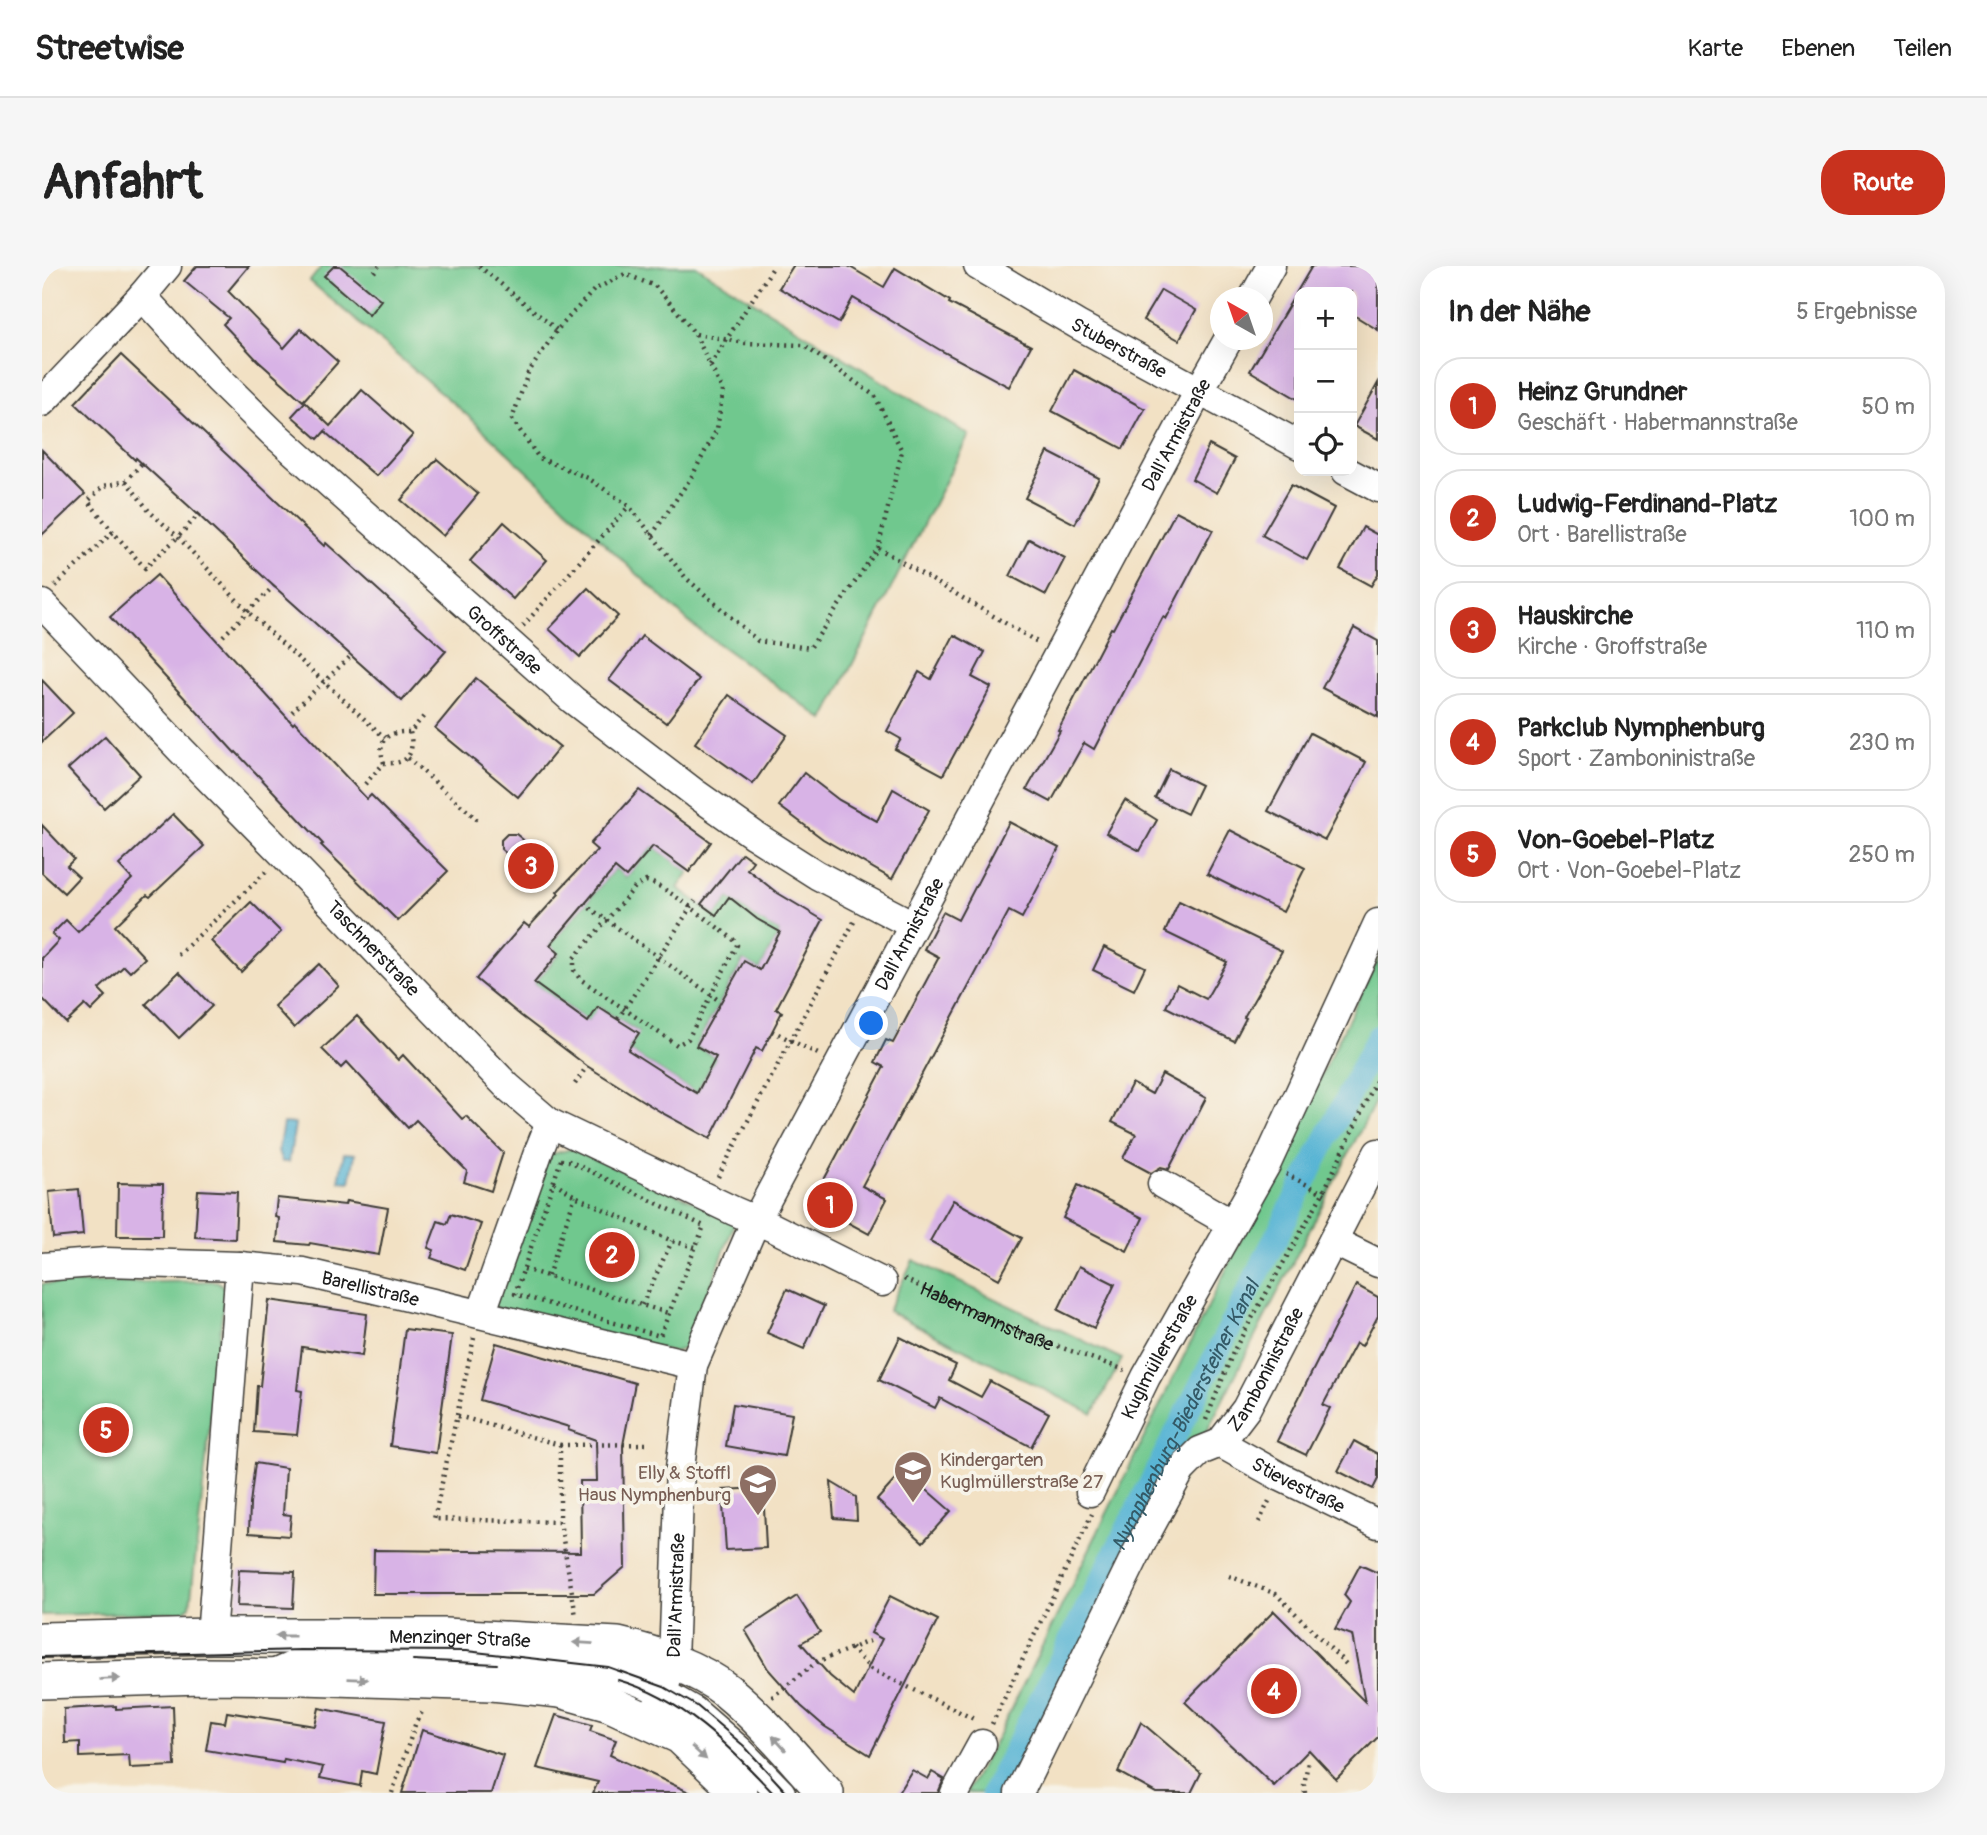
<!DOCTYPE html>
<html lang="de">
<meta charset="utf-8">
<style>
body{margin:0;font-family:Pangolin,sans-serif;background:#f6f6f6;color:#222}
.controls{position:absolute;right:21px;top:21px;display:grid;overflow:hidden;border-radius:14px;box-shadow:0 7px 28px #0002}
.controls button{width:63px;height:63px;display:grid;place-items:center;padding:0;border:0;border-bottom:2px solid #e0e0e0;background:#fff;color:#222;font:35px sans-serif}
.compass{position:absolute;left:1168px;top:21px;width:63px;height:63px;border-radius:50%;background:#fff;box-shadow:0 7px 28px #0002;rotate:320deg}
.you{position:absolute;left:830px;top:758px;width:24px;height:24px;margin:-18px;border:5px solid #fff;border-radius:50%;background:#1a73e8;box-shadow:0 0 0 10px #1a73e833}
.badge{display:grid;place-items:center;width:46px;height:46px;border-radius:50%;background:#c8321e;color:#fff;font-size:23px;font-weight:700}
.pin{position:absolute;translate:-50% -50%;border:4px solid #fff;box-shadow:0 2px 7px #0006}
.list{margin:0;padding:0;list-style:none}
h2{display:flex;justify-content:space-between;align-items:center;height:91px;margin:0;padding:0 28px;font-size:30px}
h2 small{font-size:23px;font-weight:400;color:#767676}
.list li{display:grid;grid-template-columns:46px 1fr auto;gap:21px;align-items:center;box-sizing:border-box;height:98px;margin:0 14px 14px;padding:0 14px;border:2px solid #e0e0e0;border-radius:28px}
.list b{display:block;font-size:26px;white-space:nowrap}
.list p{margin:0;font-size:23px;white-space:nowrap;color:#767676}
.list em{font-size:23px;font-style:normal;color:#767676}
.icon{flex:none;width:38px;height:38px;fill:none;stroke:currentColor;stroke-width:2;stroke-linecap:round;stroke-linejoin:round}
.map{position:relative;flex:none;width:1336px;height:1527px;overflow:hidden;border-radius:28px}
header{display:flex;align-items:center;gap:42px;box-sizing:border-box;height:98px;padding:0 35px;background:#fff;border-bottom:2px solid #e0e0e0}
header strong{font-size:33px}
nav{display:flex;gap:38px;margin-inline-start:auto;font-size:24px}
.intro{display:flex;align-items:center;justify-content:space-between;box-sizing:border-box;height:168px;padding:0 42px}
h1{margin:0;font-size:49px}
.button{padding:18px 32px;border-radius:28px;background:#c8321e;color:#fff;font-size:24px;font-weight:700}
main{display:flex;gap:42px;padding:0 42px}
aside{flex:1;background:#fff;border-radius:28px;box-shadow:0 7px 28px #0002}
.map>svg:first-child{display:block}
.green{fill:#70c88e;stroke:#467255;stroke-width:2}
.water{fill:#56b4d4;stroke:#396878;stroke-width:2}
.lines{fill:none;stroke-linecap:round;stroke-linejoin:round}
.canal{stroke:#56b4d4;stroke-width:24}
.building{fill:#d8b3e6}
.minor-casing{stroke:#3c3a35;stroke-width:31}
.major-casing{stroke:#3c3a35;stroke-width:38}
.path{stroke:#3c3a35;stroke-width:4.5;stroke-dasharray:2 5;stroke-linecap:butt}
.minor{stroke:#fff;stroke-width:28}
.major{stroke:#fff;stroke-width:35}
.tram{stroke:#1c1c1c;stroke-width:2}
.oneway{fill:#999}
.labels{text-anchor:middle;stroke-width:7;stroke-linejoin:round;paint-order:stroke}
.street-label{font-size:19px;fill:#1c1c1c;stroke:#f7f3e8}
.education-label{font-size:19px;fill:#785e54;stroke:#f7f3e8;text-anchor:start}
.water-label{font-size:21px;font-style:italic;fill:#335966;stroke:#f7f3e8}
</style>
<header>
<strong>Streetwise</strong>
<nav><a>Karte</a><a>Ebenen</a><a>Teilen</a></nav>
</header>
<div class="intro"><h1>Anfahrt</h1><a class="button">Route</a></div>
<main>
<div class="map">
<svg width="1336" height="1527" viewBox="0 0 1336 1527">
<rect width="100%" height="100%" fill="#f7f3e8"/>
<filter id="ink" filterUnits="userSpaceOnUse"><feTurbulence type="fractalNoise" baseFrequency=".0143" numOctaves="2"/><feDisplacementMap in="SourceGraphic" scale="14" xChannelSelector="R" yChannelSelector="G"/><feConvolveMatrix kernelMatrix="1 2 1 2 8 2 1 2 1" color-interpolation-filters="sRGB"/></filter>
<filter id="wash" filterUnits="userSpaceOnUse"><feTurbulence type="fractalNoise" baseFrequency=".00686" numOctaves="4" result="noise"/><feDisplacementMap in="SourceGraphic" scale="28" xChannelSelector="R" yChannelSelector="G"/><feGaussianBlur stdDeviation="1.57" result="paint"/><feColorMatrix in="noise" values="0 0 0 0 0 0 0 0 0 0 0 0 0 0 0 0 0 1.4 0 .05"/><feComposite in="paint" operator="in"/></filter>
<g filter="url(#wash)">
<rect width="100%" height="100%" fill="#f2e1c4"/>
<g class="green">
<polygon points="280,0 654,0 927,169 782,454 650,359 425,149 268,15"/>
<polygon points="611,580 647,606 636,622 674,649 687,631 715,653 738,666 718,704 701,695 654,780 674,791 655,827 639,818 586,784 596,766 557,741 546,756 492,717 517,688 508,679 573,602 584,611"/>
<polygon points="1336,693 1336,830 980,1527 924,1527 957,1468"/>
<polygon points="529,883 694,953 646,1081 632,1086 450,1041 503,890"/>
<polygon points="871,994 1080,1093 1051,1148 846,1045"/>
<polygon points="175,1015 183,1022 148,1340 141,1346 0,1349 0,1018"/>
</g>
<g class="water">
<polygon points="241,857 253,858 247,896 240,896 236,886"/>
<polygon points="302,887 313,888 308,916 297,915"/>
</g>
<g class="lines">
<path class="canal" id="s1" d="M951 1527 1336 771"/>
</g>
<g id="blocks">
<g class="building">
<polygon points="155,0 207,0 186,25 242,82 259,63 296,96 261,135 216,95 181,58 187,52 142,15"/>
<polygon points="292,0 298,0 339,34 327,49 282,10"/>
<polygon points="751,0 806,0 842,21 853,2 908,35 907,37 989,80 967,121 898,84 811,32 797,57 737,22"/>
<polygon points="1270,0 1336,0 1336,64 1310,48 1310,26 1257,26 1257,134 1208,105"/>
<polygon points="1119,24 1154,44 1137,74 1101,54"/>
<polygon points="79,89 282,280 284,277 404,385 360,435 226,315 150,243 94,192 93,194 33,137"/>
<polygon points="1032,104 1103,143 1081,183 1010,145"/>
<polygon points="1336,117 1336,173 1312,160"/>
<polygon points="320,124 371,169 334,210 283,166 284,164 276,173 250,150 263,136 288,160"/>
<polygon points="1167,179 1193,193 1175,227 1150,213"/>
<polygon points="0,184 43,228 0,269"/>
<polygon points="1006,186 1057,212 1033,258 983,232"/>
<polygon points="395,193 436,228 401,270 359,234"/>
<polygon points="1249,219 1292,242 1265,294 1220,269"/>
<polygon points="1134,245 1171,264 1124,353 1121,351 1052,483 1042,477 1009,536 985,523 1018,465 1016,464 1069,362 1071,363"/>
<polygon points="462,256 505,294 471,333 428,295"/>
<polygon points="1321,261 1336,269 1336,308 1329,320 1298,303"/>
<polygon points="987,273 1023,292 1004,329 968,310"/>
<polygon points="115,309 251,458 253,456 325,533 329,529 406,605 356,655 279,579 281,578 194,486 193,487 68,351"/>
<polygon points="546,322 576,350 538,391 507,363"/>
<polygon points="1312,362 1336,375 1336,451 1280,422"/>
<polygon points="912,369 943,386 930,411 949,421 901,509 853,483 859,473 845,465 877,406 889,413"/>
<polygon points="600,370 657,413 624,457 567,414"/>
<polygon points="434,412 518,481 476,531 393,462"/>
<polygon points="0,414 31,447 0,476"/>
<polygon points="687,429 745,469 711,518 653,477"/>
<polygon points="1268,467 1324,496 1283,574 1226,545"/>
<polygon points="63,470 98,509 62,542 26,503"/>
<polygon points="1127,503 1159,519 1145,548 1113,532"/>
<polygon points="762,507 797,534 835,555 851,523 887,544 850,613 781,573 737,540"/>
<polygon points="597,524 669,576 647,606 611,580 584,611 573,602 508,679 517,687 492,717 546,756 556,741 597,767 586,784 639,818 655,827 674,791 654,780 702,695 718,704 738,666 715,653 687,631 674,649 659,638 700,587 711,595 705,603 734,626 781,654 734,743 740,746 720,785 714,782 668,873 622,848 545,800 478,749 434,713 482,657 487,661 517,628 515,626 555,584 548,578"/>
<polygon points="1083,534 1115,554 1098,585 1064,567"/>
<polygon points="131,548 162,580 108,631 105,629 73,660 103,692 88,706 82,700 57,723 64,730 49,745 43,739 24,757 0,732 0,692 17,674 10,668 24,654 36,666 90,613 77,599"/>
<polygon points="967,556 1017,582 980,652 967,645 820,920 845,933 827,968 781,943 787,932 776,925 842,801 833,796 844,774 851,777 897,691 882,683 901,646 916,654"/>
<polygon points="0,559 32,593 25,600 37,611 22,627 0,607"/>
<polygon points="1188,564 1263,602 1241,646 1165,608"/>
<polygon points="465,568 474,568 485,577 491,576 507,590 505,609 486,613 471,599 471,593 459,583 459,574"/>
<polygon points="1137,635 1240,685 1202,751 1204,752 1192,775 1124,741 1135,718 1164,733 1185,696 1123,666"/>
<polygon points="209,636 239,666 199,706 169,675"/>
<polygon points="1062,681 1103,701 1092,724 1051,704"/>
<polygon points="277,698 297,720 252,762 232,740"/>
<polygon points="137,706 170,740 137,772 104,738"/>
<polygon points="315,750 356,794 361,789 420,853 424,850 461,887 449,925 422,916 425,905 374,854 366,862 305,796 299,802 280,783"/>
<polygon points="1120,808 1164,832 1127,903 1119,901 1109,907 1081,892 1094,868 1070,856 1090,817 1110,828"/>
<polygon points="76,917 121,918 120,970 75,970"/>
<polygon points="1036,919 1101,952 1085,985 1021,952"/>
<polygon points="37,923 41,969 11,972 7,926"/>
<polygon points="156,924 195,926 193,973 153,971"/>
<polygon points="235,932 303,939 304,935 346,942 337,989 268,977 267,979 235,976 237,952 233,951"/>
<polygon points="911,934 980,972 957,1013 888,975"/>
<polygon points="409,948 439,958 423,1004 389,992 392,984 386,982 396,955 405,958"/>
<polygon points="1037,1000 1073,1018 1052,1062 1016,1044"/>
<polygon points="1314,1019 1336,1031 1336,1050 1320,1080 1314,1077 1281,1139 1288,1142 1264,1189 1235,1175"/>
<polygon points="745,1023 782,1040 762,1083 725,1067"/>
<polygon points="227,1034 325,1048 320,1090 260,1081 255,1124 260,1125 255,1169 212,1166 215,1120 218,1120"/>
<polygon points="363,1063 410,1069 394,1187 348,1180"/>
<polygon points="858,1071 914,1099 907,1114 939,1131 948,1115 1007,1147 989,1181 898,1132 893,1142 837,1114"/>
<polygon points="454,1077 593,1117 581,1179 583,1301 552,1328 331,1328 332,1284 539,1286 538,1215 555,1215 554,1174 526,1164 527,1161 438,1134"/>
<polygon points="691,1138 750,1148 742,1190 684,1180"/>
<polygon points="1312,1175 1336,1188 1336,1213 1331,1223 1296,1205"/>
<polygon points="213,1197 244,1202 241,1248 249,1249 247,1270 207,1267 208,1238"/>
<polygon points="862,1204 909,1245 881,1276 835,1234"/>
<polygon points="789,1216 814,1231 815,1254 792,1252"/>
<polygon points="721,1222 724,1282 684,1284 680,1224"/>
<polygon points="1318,1299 1336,1307 1336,1471 1294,1513 1267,1484 1232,1520 1143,1436 1232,1345 1323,1436 1310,1369 1293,1363 1308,1336 1302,1329"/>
<polygon points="197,1304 253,1306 251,1342 195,1340"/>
<polygon points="755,1330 778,1366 759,1377 788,1410 812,1430 840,1373 829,1367 848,1330 896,1354 828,1489 782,1460 759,1440 726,1403 703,1364"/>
<polygon points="74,1440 74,1443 131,1440 133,1500 88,1502 87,1489 38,1491 38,1476 23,1477 22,1443"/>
<polygon points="277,1442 344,1455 334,1508 320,1505 318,1520 278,1512 281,1501 242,1493 241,1497 164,1484 169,1455 183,1457 185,1446 273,1460"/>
<polygon points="514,1449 550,1459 548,1465 574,1474 568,1489 649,1527 551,1527 556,1516 495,1502"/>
<polygon points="1099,1456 1159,1507 1149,1527 1114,1527 1076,1506"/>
<polygon points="380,1464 461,1489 449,1527 360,1527"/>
<polygon points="870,1504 886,1513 890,1506 902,1513 896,1527 856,1527"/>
</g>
</g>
</g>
<g filter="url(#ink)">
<use href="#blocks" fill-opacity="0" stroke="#3c3a35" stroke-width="2"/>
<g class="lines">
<defs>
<g id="minor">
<path id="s3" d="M936 0 1036 59 1257 179"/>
<path id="s4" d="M100 30 177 114 230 166 531 434 654 528 712 569 775 609 871 659"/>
<polyline points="1211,32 1229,0"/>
<polyline points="0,136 100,30 125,0"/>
<polyline points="1304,205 1336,222"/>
<path id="s5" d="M0 338 139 484 242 589 466 821 508 857 692 945 732 962 840 1016"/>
<polyline points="1120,918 1190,958"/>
<polyline points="1291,975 1336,997"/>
<path id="s6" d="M0 1001 64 996 198 1000 261 1006 651 1099"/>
<polyline points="439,1048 496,887 508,857"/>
<path id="s7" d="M1178 1177 1239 1211 1336 1258"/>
<path id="s8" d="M1048 1226 1104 1111 1225 897 1336 657"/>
<polyline points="169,1370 198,1000"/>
<polyline points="229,1409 275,1389 286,1388 423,1390 540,1402 570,1407 590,1413 610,1421 652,1445 697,1484 739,1527"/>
<path id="s9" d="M608 1455 619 1432 631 1395 638 1202 651 1099 714 954 1157 125 1186 74"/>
<polyline points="913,1527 940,1478"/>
<path id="s10" d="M977 1527 1103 1270 1139 1204 1158 1185 1178 1177 1204 1143 1336 887"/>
</g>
<g id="major">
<path id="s11" d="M0 1374 169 1370H403L576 1379C611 1387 656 1402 685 1425 722 1455 752 1493 784 1527"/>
<polyline points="0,1415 159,1410 260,1411 450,1417 518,1424 568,1438 638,1470 698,1527"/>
</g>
</defs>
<use href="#minor" class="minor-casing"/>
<use href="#major" class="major-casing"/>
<g class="path">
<polyline points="437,0 515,64"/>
<polyline points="332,6 337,0"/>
<polyline points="654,68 703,77 761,79 833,130 860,185 836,282"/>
<polyline points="668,99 732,0"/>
<polyline points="84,215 107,245 136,271 206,346 343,472"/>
<polyline points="71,266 46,235 62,220 84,215 101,196"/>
<polyline points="610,269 650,210 675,163 681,125 653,68 640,51 613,20 583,8 552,24 515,64 486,107 470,153 497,192 546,212 587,240 644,312 716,375 768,382 836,282 997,377"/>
<polyline points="13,320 71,266 103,302 136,271 158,247"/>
<polyline points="481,360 587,240"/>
<polyline points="181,370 232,320"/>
<polyline points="250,446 310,389"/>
<polyline points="366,492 439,557"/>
<path d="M342 497C334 474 345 465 368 466L382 450"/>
<path d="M323 518 342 497C366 499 373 488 368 466"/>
<path d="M604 615C622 618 673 660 691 673L695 679 646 773 635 779 538 713 532 704V692L594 620Z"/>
<polyline points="542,638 679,736"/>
<polyline points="136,689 224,606"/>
<polyline points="576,753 653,635"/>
<polyline points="730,765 776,788"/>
<polyline points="533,818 545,800"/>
<polygon points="519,894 527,895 662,960 618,1070 473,1028"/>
<polyline points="1244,908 1283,928"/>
<polyline points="676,911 813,654"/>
<polyline points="512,916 533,930 630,975 653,981"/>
<polyline points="482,1003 626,1047"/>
<polyline points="506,1010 533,930"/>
<path id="s2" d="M862 1013 981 1068 1083 1104"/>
<polyline points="600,1039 630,975"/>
<polyline points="432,1072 392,1253 518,1256"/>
<polyline points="416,1150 518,1179 518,1256 534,1350"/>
<polyline points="1164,1154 1192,1084 1281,927 1336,811"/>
<polyline points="518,1179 608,1178"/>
<polyline points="1217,1256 1229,1231"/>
<polyline points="1187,1310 1234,1328 1306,1400"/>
<polyline points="809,1382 829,1403 934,1454"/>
<polyline points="730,1431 775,1396 830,1374"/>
<polyline points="950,1458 1050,1248"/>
<polyline points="350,1527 374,1456 382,1443"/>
<polyline points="1263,1527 1262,1519 1266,1496"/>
</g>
<use href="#minor" class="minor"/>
<use href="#major" class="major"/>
<g class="tram">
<polyline points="0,1391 259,1384 424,1385 566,1401 622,1421 655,1440 702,1480 745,1527"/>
<polyline points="371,1394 455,1398"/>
<path d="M576 1414C640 1432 687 1480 731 1527"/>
</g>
</g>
<defs><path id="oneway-solid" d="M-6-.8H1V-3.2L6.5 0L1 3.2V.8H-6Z" transform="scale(1.75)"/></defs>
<g class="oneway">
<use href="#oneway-solid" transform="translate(243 1370) rotate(180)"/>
<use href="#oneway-solid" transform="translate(541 1377) rotate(-177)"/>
<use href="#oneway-solid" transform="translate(68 1413) rotate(-2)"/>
<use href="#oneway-solid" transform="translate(316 1413) rotate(2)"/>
<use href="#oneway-solid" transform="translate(737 1477) rotate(-132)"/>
<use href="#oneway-solid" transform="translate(657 1487) rotate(42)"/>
</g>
</g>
<defs>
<symbol id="school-pin" viewBox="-11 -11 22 30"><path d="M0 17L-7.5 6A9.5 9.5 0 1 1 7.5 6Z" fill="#8d6e63" stroke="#f7f3e8"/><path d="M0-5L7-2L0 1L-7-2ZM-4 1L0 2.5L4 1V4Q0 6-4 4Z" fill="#fff"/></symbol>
</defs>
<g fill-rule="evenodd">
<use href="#school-pin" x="849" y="1182" width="44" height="60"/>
<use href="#school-pin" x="694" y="1195" width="44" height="60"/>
</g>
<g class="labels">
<g class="street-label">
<text dy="7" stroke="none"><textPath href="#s3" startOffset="163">Stuberstraße</textPath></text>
<text dy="7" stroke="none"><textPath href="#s9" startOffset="1410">Dall'Armistraße</textPath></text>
<text dy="7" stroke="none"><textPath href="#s4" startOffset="500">Groffstraße</textPath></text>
<text dy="7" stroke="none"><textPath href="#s9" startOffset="844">Dall'Armistraße</textPath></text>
<text dy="7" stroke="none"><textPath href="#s5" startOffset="478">Taschnerstraße</textPath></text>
<text dy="7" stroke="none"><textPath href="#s6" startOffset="331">Barellistraße</textPath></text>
<text dy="7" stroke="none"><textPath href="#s2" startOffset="91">Habermannstraße</textPath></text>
<text dy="7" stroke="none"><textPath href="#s8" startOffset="152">Kuglmüllerstraße</textPath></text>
<text dy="7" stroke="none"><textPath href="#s10" startOffset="497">Zamboninistraße</textPath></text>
<text dy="7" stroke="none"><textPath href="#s7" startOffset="89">Stievestraße</textPath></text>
<text dy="7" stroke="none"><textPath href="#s9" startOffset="130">Dall'Armistraße</textPath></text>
<text dy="7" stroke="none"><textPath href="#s11" startOffset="418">Menzinger Straße</textPath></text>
</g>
<g class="education-label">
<text x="898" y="1200">Kindergarten<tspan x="898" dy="22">Kuglmüllerstraße 27</tspan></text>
<text x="689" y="1213" text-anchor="end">Elly &amp; Stoffl<tspan x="689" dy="22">Haus Nymphenburg</tspan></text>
</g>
<g class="water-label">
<text dy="7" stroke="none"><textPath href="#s1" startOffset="424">Nymphenburg-Biedersteiner Kanal</textPath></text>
</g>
</g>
</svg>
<div class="controls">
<button>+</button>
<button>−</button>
<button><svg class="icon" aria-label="locate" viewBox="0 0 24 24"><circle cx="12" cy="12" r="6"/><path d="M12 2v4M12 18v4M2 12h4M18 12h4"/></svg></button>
</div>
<svg class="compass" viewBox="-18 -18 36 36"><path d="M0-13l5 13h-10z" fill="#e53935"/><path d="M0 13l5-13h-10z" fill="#767676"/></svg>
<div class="you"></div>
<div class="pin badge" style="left:788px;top:939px">1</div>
<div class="pin badge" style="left:570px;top:989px">2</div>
<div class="pin badge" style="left:489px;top:600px">3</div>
<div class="pin badge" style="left:1232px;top:1425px">4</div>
<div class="pin badge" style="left:64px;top:1164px">5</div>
</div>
<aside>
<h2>In der Nähe<small>5 Ergebnisse</small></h2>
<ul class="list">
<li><span class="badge">1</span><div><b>Heinz Grundner</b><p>Geschäft · Habermannstraße</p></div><em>50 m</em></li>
<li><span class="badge">2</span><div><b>Ludwig-Ferdinand-Platz</b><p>Ort · Barellistraße</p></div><em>100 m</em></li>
<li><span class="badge">3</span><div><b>Hauskirche</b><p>Kirche · Groffstraße</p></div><em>110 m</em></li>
<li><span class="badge">4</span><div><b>Parkclub Nymphenburg</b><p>Sport · Zamboninistraße</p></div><em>230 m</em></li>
<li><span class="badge">5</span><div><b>Von-Goebel-Platz</b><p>Ort · Von-Goebel-Platz</p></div><em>250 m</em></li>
</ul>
</aside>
</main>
